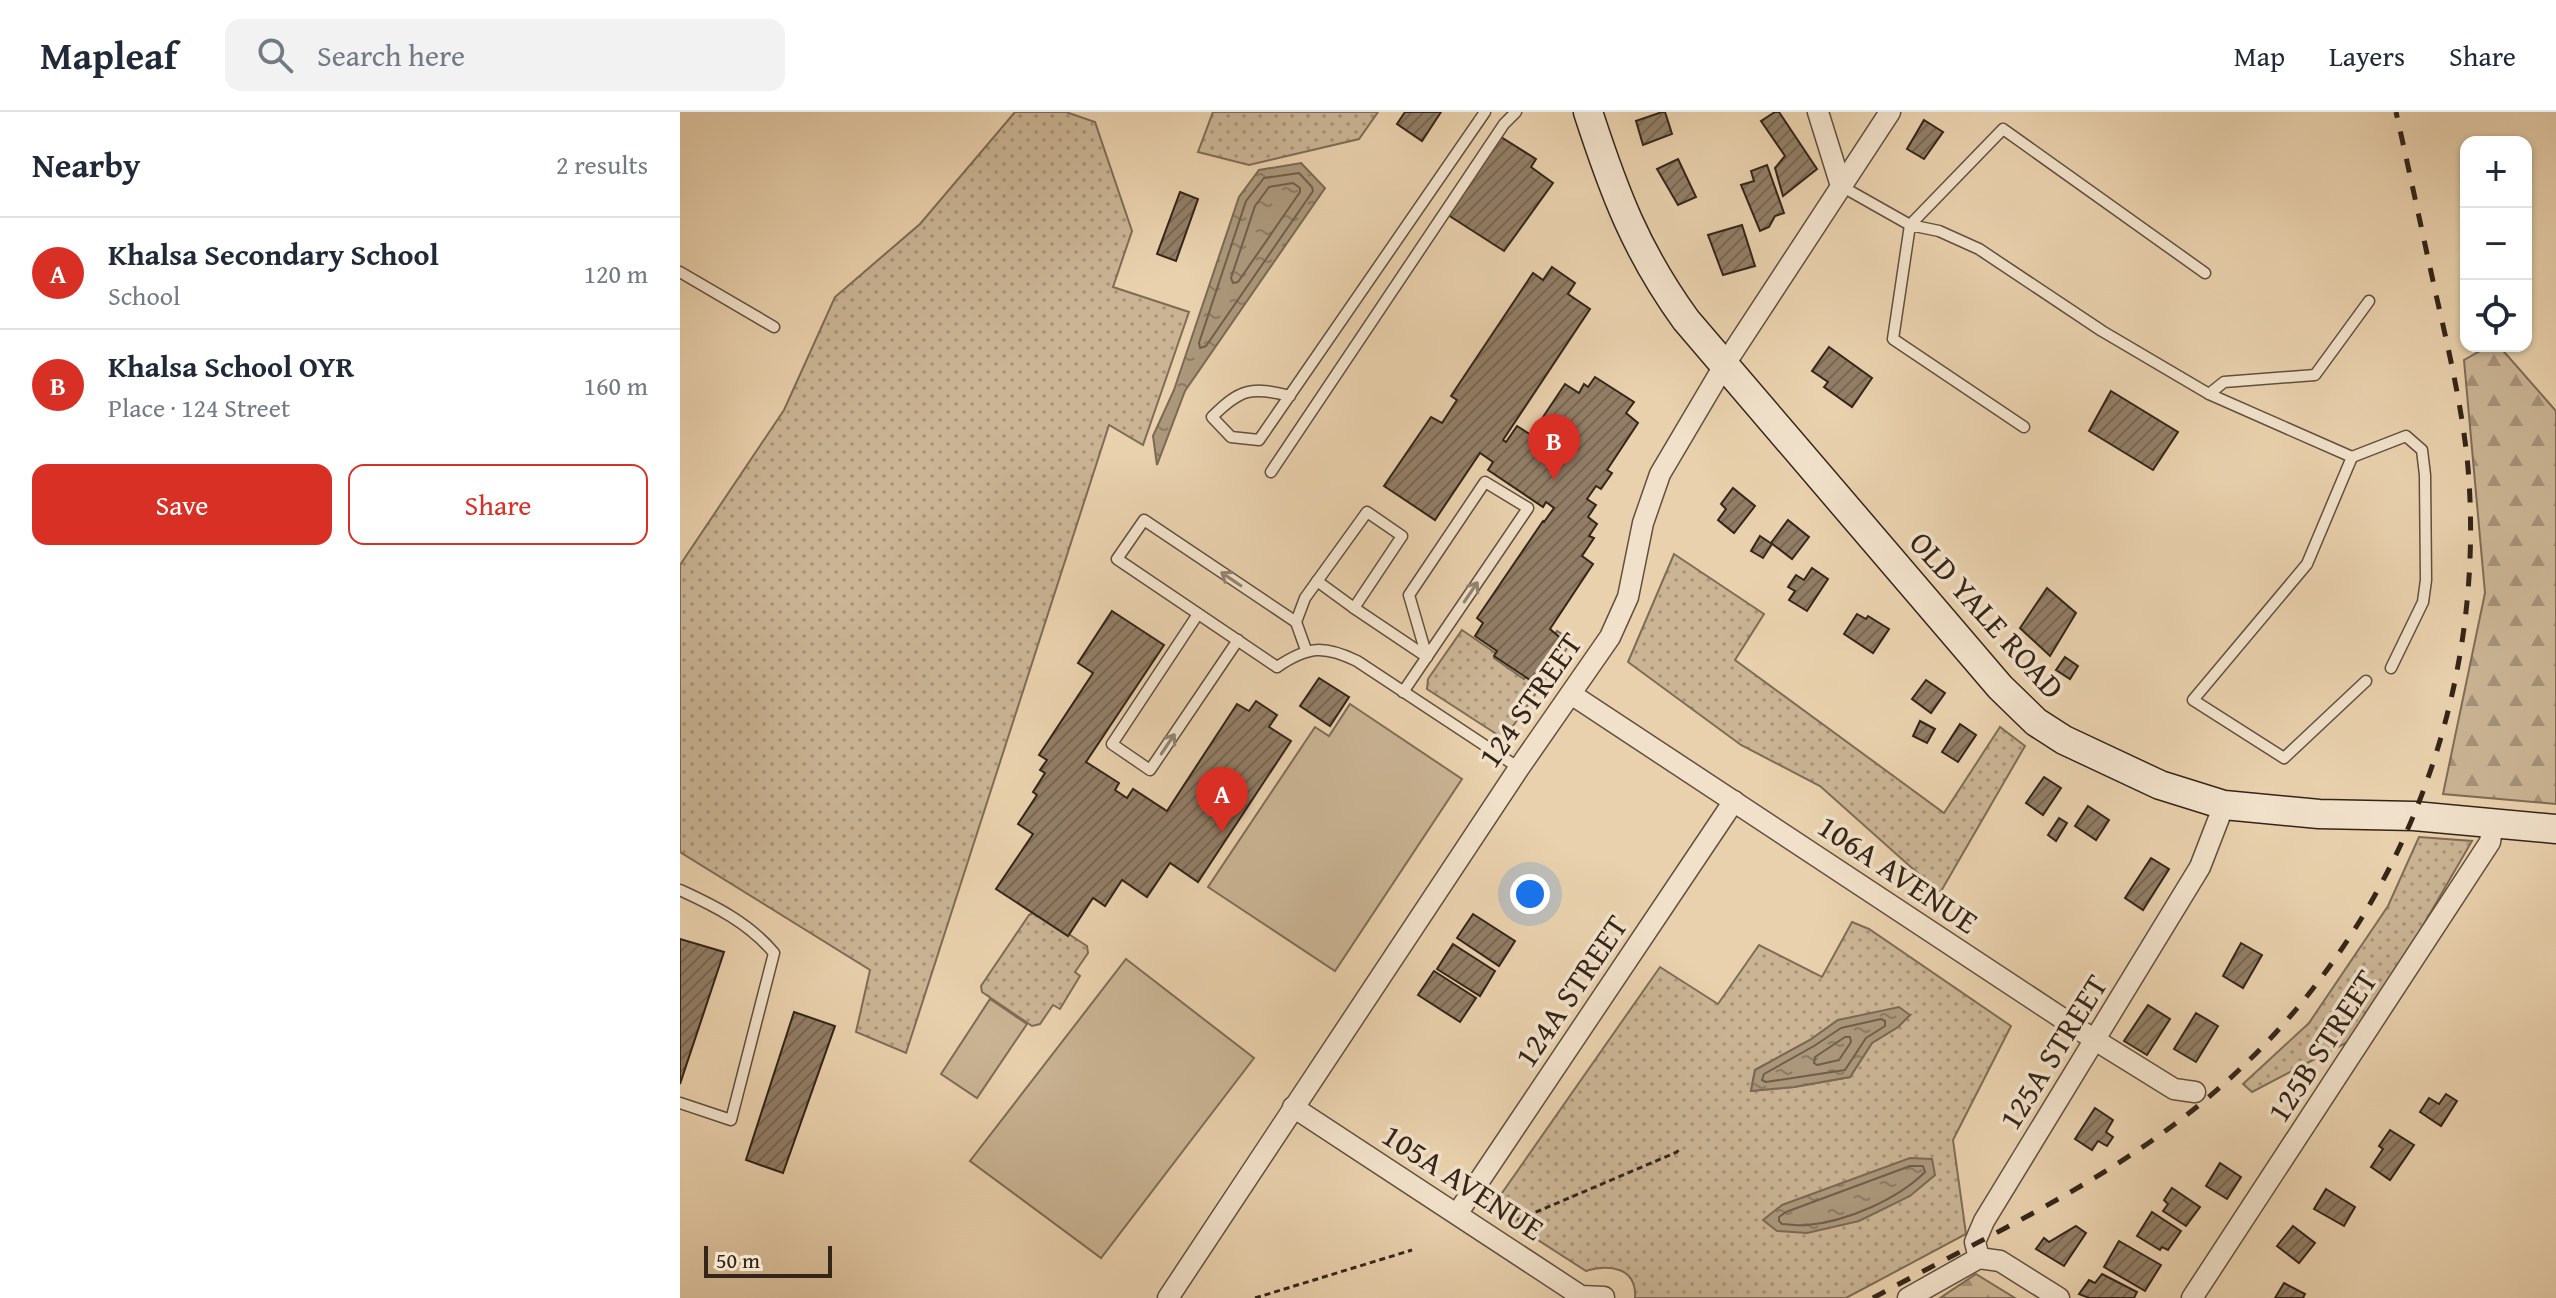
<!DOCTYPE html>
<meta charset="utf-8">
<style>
body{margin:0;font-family:"Gentium Book Plus",serif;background:#f2f2f3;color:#1f2937}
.controls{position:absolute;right:24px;top:24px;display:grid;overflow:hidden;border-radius:16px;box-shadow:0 2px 6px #0004}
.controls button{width:72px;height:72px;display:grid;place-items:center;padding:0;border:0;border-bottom:2px solid #e0e1e3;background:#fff;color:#1f2937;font:40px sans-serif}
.scale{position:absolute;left:24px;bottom:20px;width:128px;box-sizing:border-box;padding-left:8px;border:4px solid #342519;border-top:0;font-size:22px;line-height:28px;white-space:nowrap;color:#342519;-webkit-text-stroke:6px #f1e1ca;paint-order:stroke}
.you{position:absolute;left:850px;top:782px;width:28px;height:28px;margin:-20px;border:6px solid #fff;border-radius:50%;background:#1a73e8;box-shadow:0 0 0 12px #1a73e833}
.badge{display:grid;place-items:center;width:52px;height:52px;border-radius:50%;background:#d93025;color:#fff;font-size:26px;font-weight:700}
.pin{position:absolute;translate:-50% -66px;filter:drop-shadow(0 2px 4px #0008)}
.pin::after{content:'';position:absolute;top:42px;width:28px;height:24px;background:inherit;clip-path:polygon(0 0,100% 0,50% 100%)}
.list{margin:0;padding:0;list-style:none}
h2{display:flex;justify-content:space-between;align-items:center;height:104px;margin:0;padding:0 32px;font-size:34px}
h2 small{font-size:26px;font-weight:400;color:#747a83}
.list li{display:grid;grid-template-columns:52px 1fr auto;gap:24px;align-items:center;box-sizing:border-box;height:112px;padding:0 32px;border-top:2px solid #e0e1e3}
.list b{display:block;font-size:30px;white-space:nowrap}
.list p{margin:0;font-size:26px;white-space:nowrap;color:#747a83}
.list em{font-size:26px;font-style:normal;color:#747a83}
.actions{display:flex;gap:16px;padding:24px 32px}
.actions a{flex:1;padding:18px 0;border:2px solid #d93025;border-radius:16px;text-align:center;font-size:28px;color:#d93025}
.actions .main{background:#d93025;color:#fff}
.icon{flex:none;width:44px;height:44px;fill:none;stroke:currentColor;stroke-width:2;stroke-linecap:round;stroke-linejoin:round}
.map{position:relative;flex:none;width:1876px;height:1186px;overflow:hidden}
header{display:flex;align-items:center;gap:48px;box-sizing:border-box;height:112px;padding:0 40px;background:#fff;border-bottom:2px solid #e0e1e3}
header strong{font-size:38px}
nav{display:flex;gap:44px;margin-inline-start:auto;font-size:28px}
.search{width:560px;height:72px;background:#f2f2f3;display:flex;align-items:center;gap:20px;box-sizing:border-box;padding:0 28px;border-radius:16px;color:#747a83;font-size:30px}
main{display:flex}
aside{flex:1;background:#fff}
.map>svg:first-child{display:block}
.grass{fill:url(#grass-dots);stroke:#7f6c56;stroke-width:2;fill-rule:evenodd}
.forest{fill:url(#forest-firs);stroke:#7f6c56;stroke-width:2}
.garden{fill:#cab494;stroke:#7f6c56;stroke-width:2}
.water{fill:url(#water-ripples);stroke:#7b6954;stroke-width:2}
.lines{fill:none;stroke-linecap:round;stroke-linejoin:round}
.shore{stroke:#705e4a;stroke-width:2}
.building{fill:url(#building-hatch);stroke:#342519;stroke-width:2}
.service-casing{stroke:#61503e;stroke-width:13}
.minor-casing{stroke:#61503e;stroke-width:23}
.secondary-casing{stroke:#342519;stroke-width:31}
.path{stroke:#342519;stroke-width:3;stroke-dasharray:6 4;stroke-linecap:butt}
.service{stroke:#f1e1ca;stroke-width:10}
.minor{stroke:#f1e1ca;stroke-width:20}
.secondary{stroke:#f1e1ca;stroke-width:28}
.rail{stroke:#342519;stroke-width:5;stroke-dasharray:14 14;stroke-linecap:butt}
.oneway{stroke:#928372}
.labels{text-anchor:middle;stroke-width:7;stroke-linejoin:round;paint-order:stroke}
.street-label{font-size:32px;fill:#342519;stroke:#f1e1ca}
</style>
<header>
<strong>Mapleaf</strong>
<div class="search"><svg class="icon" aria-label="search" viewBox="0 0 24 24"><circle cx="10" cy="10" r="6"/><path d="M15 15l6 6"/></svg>Search here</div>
<nav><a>Map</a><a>Layers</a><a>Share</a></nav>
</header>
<main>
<aside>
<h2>Nearby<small>2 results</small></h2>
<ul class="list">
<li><span class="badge">A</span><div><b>Khalsa Secondary School</b><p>School</p></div><em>120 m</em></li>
<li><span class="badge">B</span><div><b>Khalsa School OYR</b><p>Place · 124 Street</p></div><em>160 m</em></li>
</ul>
<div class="actions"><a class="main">Save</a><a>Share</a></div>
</aside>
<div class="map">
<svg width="1876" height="1186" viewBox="0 0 1876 1186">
<defs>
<pattern id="grass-dots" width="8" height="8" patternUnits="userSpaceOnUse" patternTransform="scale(2)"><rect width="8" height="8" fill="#cab494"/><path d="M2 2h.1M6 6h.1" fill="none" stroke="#a59278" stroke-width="1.8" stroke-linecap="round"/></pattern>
<pattern id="forest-firs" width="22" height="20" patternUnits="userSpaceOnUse" patternTransform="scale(2)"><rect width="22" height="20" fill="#cab494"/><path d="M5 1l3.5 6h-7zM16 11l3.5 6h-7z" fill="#a59278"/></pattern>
<pattern id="water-ripples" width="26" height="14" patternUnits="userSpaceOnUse" patternTransform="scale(2)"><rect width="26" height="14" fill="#ab977b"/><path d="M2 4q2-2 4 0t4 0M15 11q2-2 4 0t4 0" fill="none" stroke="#8c7b64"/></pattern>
<pattern id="building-hatch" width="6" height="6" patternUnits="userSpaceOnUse" patternTransform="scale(2)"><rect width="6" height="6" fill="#927e66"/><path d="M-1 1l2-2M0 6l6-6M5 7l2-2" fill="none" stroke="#786753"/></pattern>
</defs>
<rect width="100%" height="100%" fill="#e9d1ad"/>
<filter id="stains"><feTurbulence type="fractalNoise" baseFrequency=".0025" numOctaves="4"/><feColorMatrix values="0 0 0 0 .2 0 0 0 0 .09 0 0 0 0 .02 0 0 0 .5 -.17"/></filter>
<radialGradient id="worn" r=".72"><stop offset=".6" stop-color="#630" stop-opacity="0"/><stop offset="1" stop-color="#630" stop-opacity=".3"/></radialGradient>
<g class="grass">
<polygon points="335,0 386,0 415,10 452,119 433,175 509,200 463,333 429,313 226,941 176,920 190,858 0,740 0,453 104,298 155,185 240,112"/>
<polygon points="533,0 698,0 679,27 569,53 518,40"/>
<polygon points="994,442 1084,502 1055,548 1264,701 1320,615 1345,634 1260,781 1140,674 1061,633 948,550"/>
<polygon points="782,518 817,542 814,546 844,567 877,519 892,529 824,627 747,577 748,567"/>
<polygon points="1739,725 1792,729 1679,924 1572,980 1563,972 1629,911 1708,794"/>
<polygon points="355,800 407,834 408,841 395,860 400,864 380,897 373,893 360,912 352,914 302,880 301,874 349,803"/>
<path d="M1172 810 1189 817 1331 914 1273 1028 1286 1122 1166 1186H955C957 1155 929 1152 906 1159L816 1101 815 1091 980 855 1038 892 1079 833 1142 865ZM1230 903 1218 915 1192 931 1170 965 1114 975 1071 979 1075 958 1130 928 1158 908Z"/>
</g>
<g class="forest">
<polygon points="1809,234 1819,234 1876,299 1876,692 1763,682 1805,481 1784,248"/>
<polygon points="1296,1162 1335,1186 1260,1186"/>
</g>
<g class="garden">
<polygon points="670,592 782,667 655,859 528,775 635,615 649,624"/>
<polygon points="446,847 574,946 421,1146 290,1049"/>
<polygon points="310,887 347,912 297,986 261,962"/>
</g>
<g class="water">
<polygon points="621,51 645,76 505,279 477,353 473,324 494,278 559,85 579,58"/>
<polygon points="1219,895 1230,903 1218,915 1192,931 1170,965 1114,975 1071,979 1075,958 1130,928 1158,908"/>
<polygon points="1230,1046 1252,1047 1255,1063 1230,1084 1179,1109 1127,1121 1097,1119 1083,1108 1102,1093"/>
</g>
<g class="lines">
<g class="shore">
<polygon points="619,61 632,75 633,79 526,234 520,236 519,231 566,89 584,66"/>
<polygon points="613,71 620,76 620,80 558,170 553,171 551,166 575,94 589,75"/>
<polygon points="1201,907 1205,909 1205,914 1186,926 1165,958 1086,970 1082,968 1084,962 1134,934 1161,916"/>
<polygon points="1165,925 1170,925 1171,930 1159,948 1137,953 1134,951 1135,945"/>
<path d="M1230 1054H1243L1245 1060C1218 1087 1166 1110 1127 1113 1119 1114 1110 1112 1102 1112L1099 1109V1105L1106 1100Z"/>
</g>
</g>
<g class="building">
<polygon points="725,0 761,0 742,29 717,12"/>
<polygon points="982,0 985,0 992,22 963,33 956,9"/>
<polygon points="1095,0 1099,0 1137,57 1103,84 1095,56 1105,44 1081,9"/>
<polygon points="1244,8 1263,20 1244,47 1227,37"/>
<polygon points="821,25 856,47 851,55 873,71 824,139 768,103"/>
<polygon points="998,47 1016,85 998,93 977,57"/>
<polygon points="1087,53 1104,101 1095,104 1089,115 1080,119 1061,73 1074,69 1071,59"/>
<polygon points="500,80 518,87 496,149 477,142"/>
<polygon points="1062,113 1075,154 1043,163 1028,123"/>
<polygon points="872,155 895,171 888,182 910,197 823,328 826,330 837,314 851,323 885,272 899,281 904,272 908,275 915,265 954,290 946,301 958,311 927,358 932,361 921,377 916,374 907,387 916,393 908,405 917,412 909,424 914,426 902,444 913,452 870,517 884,529 856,572 814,544 817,539 795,524 803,511 797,506 863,409 864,410 874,396 866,390 863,395 808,358 813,350 800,341 755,408 704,374 751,305 762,311 777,288 771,284 853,161 863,168"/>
<polygon points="1149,235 1192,266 1172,295 1144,275 1148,270 1132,259"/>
<polygon points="1431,279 1498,320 1473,358 1409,319"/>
<polygon points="1053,376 1075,394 1054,421 1038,408 1046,397 1041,392"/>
<polygon points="1108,408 1129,425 1112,447 1091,431"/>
<polygon points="1080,424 1092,432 1083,446 1071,439"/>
<polygon points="1132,456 1148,467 1127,499 1109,488 1115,479 1108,475 1116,463 1124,468"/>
<polygon points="1367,476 1396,501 1370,544 1340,516"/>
<polygon points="432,499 484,533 406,650 439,671 435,678 447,686 453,677 487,699 557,592 569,599 576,589 597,603 589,615 611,629 518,770 490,751 467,785 442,768 425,794 413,786 388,824 316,777 353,722 338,712 357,683 353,680 365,661 360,658 367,648 359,643 413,561 398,551"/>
<polygon points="1177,502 1186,507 1188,504 1209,517 1193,541 1164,522"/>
<polygon points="1385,545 1398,554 1390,567 1376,558"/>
<polygon points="639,566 669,585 650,614 620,594"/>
<polygon points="1246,568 1265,581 1251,601 1232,587"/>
<polygon points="1240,609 1255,617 1247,631 1233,624"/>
<polygon points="1280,612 1296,623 1278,650 1262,640"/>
<polygon points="1364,665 1381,676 1363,703 1346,691"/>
<polygon points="1408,694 1429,708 1416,728 1395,714"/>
<polygon points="1379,706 1387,711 1376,729 1368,723"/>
<polygon points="1471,746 1489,757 1463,798 1445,786"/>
<polygon points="793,802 835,829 819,854 777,826"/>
<polygon points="0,827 44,840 0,972"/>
<polygon points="1561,831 1582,843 1563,876 1543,864"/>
<polygon points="773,832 815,859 800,884 757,857"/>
<polygon points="754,859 796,886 780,910 738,883"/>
<polygon points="1468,893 1490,907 1467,943 1444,929"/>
<polygon points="114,900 155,914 103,1061 66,1048"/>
<polygon points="1516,901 1538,914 1516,950 1494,937"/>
<polygon points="1766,982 1777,989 1761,1014 1740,1000 1749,986 1759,992"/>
<polygon points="1415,996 1433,1008 1426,1020 1433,1025 1427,1034 1418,1029 1412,1038 1395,1027"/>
<polygon points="1710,1018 1734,1033 1710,1068 1691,1055 1703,1037 1699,1034"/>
<polygon points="1540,1051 1561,1065 1547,1087 1526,1074"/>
<polygon points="1492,1076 1520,1095 1506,1114 1483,1099 1488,1092 1484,1088"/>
<polygon points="1646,1077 1675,1095 1664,1114 1634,1097"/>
<polygon points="1472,1100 1501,1119 1488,1138 1482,1135 1480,1138 1457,1124"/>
<polygon points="1396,1114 1406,1121 1384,1154 1356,1137 1364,1126 1369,1130"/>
<polygon points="1613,1114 1635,1131 1619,1151 1597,1134"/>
<polygon points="1439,1129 1481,1153 1465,1179 1424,1155"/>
<polygon points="1422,1162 1457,1180 1454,1186 1409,1186 1399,1182 1409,1168 1415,1171"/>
<polygon points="1604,1171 1625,1182 1623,1186 1595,1186"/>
</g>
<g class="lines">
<defs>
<g id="service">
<polyline points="1161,74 1230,113 1323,17 1525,161"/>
<polyline points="0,160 94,215"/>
<polyline points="1529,282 1544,270 1635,263 1689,189"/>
<path d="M610 284C571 274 560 277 532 305L551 325 579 328 805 0"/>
<polyline points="1344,315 1213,227 1230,113 1259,119 1299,137 1422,219 1529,282 1672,345 1627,452 1513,588 1604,646 1686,569"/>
<polyline points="1672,345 1726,324 1742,338 1745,363 1746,468 1743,490 1711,556"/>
<polyline points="591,360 824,12 836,0"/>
<polyline points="637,469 674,496"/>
<polyline points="518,502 432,632 470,658 558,528"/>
<path d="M616 510 464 408 437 447 597 555C628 534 644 533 677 549L839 656"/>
<polyline points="626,538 616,510 625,486 687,400 722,424 674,496 747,545"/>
<polyline points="723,580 848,396 805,370 729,483 747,545"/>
<path d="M0 778C35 794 69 811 94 841L51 1008 0 991"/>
</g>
<g id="minor">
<polyline points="1138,0 1161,74"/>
<polyline points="891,582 1415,928 1494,977 1515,980"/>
<polyline points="613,995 901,1184 924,1185"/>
<polyline points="777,1102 1054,689"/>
<polyline points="1299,1146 1320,1149 1379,1186"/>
<polyline points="488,1186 839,656 930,525 948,485 963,411 980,362 1045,252 1210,0"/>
<polyline points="1228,1186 1299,1146 1295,1130 1304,1109 1520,755 1544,693"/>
<polyline points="1512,1186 1810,730 1813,711"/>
</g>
<path id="secondary" d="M908 0C934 80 956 139 1006 208L1320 575 1356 610 1384 628 1480 673 1544 693 1639 702 1734 704 1876 717"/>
</defs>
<use href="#service" class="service-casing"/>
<use href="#minor" class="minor-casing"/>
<use href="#secondary" class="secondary-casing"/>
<g class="path">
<polyline points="828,1112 997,1040 999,1037"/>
<polyline points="575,1186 732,1138"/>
</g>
<use href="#service" class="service"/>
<use href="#minor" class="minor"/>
<use href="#secondary" class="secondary"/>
<path class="rail" d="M1193 1186C1297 1129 1410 1078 1504 1005 1705 850 1812 597 1787 345 1781 292 1769 239 1757 187 1743 124 1730 62 1716 0"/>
</g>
<defs><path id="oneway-shaft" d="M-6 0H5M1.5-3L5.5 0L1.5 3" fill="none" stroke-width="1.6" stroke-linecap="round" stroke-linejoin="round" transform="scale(2)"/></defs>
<g class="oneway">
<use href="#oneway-shaft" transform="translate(551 467) rotate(-146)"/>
<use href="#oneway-shaft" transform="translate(791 480) rotate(-56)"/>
<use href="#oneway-shaft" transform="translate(488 632) rotate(-56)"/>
</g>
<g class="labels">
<g class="street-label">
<text transform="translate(1307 503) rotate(48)" y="11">OLD YALE ROAD</text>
<text transform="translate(850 588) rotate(-55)" y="11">124 STREET</text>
<text transform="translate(1218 762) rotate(34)" y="11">106A AVENUE</text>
<text transform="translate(891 879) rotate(-56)" y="11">124A STREET</text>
<text transform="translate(1642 934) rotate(-57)" y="11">125B STREET</text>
<text transform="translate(1373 940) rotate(-58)" y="11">125A STREET</text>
<text transform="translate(783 1070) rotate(33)" y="11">105A AVENUE</text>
</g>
</g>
<rect width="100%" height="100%" filter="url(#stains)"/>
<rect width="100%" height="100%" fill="url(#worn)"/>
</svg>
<div class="controls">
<button>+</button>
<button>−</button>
<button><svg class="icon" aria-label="locate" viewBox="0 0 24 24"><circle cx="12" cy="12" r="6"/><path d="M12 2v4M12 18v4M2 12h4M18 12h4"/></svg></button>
</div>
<div class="scale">50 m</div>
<div class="you"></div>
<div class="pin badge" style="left:542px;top:721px">A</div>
<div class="pin badge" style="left:874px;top:368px">B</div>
</div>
</main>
